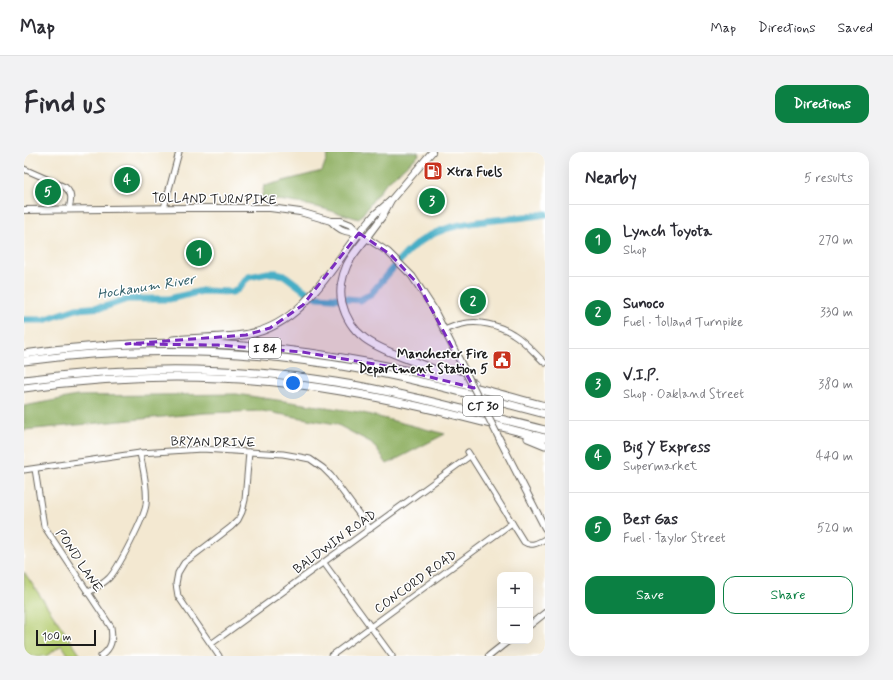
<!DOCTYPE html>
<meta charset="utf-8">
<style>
body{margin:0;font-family:Mynerve,sans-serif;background:#f2f2f3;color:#2b2b33}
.controls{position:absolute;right:12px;bottom:12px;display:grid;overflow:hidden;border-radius:8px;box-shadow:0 4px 16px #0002}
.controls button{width:36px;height:36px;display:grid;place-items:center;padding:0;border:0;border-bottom:1px solid #e1e1e2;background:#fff;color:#2b2b33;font:20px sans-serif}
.scale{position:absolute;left:12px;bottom:10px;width:60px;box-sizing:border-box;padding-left:4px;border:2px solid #1c1c1c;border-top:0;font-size:11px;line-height:14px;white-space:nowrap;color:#1c1c1c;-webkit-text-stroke:3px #fff;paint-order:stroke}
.you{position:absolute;left:269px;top:231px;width:14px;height:14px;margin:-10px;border:3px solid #fff;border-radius:50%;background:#1a73e8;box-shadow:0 0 0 6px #1a73e833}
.badge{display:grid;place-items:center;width:26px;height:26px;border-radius:50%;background:#0b8043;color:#fff;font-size:13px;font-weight:700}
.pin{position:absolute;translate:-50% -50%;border:2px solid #fff;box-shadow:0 1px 4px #0006}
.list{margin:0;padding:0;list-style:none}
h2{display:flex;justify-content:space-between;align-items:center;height:52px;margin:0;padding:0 16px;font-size:17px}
h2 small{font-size:13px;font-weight:400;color:#7c7c81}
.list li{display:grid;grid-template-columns:26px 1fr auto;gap:12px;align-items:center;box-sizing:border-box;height:72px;padding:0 16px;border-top:1px solid #e1e1e2}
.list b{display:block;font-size:15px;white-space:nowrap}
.list p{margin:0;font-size:13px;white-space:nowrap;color:#7c7c81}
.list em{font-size:13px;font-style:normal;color:#7c7c81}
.actions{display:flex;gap:8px;padding:12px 16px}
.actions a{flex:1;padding:9px 0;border:1px solid #0b8043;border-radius:12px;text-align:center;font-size:14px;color:#0b8043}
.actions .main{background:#0b8043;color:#fff}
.map{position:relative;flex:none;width:521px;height:504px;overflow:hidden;border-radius:12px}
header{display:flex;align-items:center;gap:24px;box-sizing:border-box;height:56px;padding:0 20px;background:#fff;border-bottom:1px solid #e1e1e2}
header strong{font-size:19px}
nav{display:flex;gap:22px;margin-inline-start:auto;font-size:14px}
.intro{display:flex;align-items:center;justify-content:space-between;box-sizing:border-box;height:96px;padding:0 24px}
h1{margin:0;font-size:28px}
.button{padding:10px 18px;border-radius:12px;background:#0b8043;color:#fff;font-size:14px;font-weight:700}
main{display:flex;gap:24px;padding:0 24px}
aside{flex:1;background:#fff;border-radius:12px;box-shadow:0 4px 16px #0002}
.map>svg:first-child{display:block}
.green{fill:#b5cc71;stroke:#687446}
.forest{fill:#90b063;stroke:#566640}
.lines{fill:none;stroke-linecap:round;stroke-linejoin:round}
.river{stroke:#47aec6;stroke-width:7}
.minor-casing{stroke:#67635b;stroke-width:7}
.major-casing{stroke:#67635b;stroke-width:8}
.highway-casing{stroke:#67635b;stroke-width:9}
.minor{stroke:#fff;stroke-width:5}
.major{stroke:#fff;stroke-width:6}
.highway{stroke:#fff;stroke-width:7}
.major-bridge-casing{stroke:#67635b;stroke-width:8;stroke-linecap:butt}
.major-bridge{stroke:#fff;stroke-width:6}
.marked{fill:#7b2cbf;fill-opacity:0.2;stroke:#7b2cbf;stroke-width:3;stroke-dasharray:8 5;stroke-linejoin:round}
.labels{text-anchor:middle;stroke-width:3;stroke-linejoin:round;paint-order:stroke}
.shield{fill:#fff;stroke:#606060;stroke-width:1}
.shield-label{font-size:12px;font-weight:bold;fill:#1c1c1c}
.poi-label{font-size:13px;font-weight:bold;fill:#1c1c1c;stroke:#fff;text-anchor:start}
.street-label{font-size:13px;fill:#1c1c1c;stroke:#fff}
.water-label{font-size:14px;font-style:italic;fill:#2f5e68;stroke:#fff}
</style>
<header>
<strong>Map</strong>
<nav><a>Map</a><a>Directions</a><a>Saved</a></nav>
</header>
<div class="intro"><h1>Find us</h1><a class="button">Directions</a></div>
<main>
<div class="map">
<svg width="521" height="504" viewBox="0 0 521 504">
<rect width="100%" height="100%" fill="#fff"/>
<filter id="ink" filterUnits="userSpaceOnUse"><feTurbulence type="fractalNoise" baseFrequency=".025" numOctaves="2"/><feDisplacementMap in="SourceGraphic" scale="8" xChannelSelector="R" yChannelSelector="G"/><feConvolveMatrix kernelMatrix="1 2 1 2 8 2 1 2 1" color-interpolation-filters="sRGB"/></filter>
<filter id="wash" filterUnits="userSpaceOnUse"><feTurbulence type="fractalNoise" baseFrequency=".012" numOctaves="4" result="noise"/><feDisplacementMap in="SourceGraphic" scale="16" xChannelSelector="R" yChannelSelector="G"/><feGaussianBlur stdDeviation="0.9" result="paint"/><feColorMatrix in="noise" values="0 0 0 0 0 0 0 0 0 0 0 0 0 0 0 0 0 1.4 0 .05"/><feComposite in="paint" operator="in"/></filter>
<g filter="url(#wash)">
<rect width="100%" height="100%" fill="#f3e8d1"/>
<polygon class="green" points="0,420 57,504 45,504 38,493 22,504 0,504"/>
<g class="forest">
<path d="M305 0H394L395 3 361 32 335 67C302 57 271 48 237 47L240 34 298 19Z"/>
<polygon points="212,242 335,260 421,282 363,312 348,291 312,272 238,259 181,261 0,278 0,254 53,244"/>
</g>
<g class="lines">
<path class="river" d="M0 168H20L52 157 80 155 103 147H145L178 139 208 140 214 137 221 128 225 125 244 121H252L260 123 284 141 294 145 336 148 346 143C361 126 376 105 394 91 429 65 480 70 521 62"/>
</g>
</g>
<g filter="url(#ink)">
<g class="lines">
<defs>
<g id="minor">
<path d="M0 17 41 35C49 42 47 48 45 57"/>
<polyline points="140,56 155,0"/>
<path d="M420 178C426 176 432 173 438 172 454 168 475 173 489 182 501 189 510 201 521 211"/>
<path d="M444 300 500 390C507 395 514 391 521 387"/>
<path d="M11 317 20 374 87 475C89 488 88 496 77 504"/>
<polyline points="0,318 116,301 178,297 259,302 276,305 286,307 299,316 307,324 346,377"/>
<polyline points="300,411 368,504"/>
<path d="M64 441C71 436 79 432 85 426 94 417 120 366 122 353 124 336 119 317 116 301"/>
<polyline points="187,492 446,304"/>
<polyline points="195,504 154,444 152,432 154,421 160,411 207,375 214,368 218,360 221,348 225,300"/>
<polyline points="307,504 488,371"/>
</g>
<g id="major">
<polyline points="0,58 162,56 246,56 276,60 307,69 317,69 327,73 335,81 364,100 388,124 409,156 441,219"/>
<path d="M307 69C316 79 322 80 335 81"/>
<polyline points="335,81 351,62 365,50"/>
<polyline points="343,85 358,65 367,48 408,0"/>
<polyline points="477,290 521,376"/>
<polyline points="506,473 521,461"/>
<polyline points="465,504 484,489"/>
</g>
<g id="highway">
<path d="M343 85C336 94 328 103 323 113 318 124 315 139 318 151 326 184 350 194 378 205 394 211 410 218 427 223 435 226 443 228 450 231"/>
<path d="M149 188C174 185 200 187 225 182 278 172 304 120 335 81"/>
<path d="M0 202C115 185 233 189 347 211 406 222 463 239 521 254"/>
<path d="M0 209C112 194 224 197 335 217 398 228 459 246 521 262"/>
<path d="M0 228C103 214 208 214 311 230 382 241 451 261 521 278"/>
<path d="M0 236C105 221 213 221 317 239 386 250 453 269 521 286"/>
<polyline points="504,286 521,293"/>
</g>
</defs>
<use href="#minor" class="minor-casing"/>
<use href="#major" class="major-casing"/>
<use href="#highway" class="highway-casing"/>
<use href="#minor" class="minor"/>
<use href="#major" class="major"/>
<use href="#highway" class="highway"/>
<defs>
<polyline id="major-bridge" points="441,219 477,290"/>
</defs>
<use href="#major-bridge" class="major-bridge-casing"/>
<use href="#major-bridge" class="major-bridge"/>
</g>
</g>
<path class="marked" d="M335 81 367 103 394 132 450 236 362 214 278 200 194 193 102 192 222 183 246 176 279 153Z"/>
<defs>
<symbol id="fuel-square" viewBox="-11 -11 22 22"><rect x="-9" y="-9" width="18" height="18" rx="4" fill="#c8321e" stroke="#fff"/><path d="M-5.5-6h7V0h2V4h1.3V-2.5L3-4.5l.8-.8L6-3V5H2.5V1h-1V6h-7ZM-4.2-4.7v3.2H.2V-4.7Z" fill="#fff"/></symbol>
<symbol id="civic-square" viewBox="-11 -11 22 22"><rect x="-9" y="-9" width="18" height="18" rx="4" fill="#c8321e" stroke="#fff"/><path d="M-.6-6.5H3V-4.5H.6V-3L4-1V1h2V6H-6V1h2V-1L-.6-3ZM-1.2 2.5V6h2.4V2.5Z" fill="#fff"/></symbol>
</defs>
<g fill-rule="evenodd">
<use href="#fuel-square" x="398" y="8" width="22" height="22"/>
<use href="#civic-square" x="467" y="197" width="22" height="22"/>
</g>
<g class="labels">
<g class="shield">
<rect x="225" y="186" width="32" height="20" rx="3"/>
<rect x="439" y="244" width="40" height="20" rx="3"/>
</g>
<g class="shield-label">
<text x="241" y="200">I 84</text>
<text x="459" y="258">CT 30</text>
</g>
<g class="poi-label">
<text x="423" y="24">Xtra Fuels</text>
<text x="464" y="206" text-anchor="end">Manchester Fire<tspan x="464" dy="15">Department Station 5</tspan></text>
</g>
<g class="street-label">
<text transform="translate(190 46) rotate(1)" y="5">TOLLAND TURNPIKE</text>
<text transform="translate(189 289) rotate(1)" y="5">BRYAN DRIVE</text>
<text transform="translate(310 389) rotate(-36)" y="5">BALDWIN ROAD</text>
<text transform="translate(56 408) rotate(56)" y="5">POND LANE</text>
<text transform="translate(391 429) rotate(-36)" y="5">CONCORD ROAD</text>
</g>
<g class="water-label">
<text transform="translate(122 134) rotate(-9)" y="5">Hockanum River</text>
</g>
</g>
</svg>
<div class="controls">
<button>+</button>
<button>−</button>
</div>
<div class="scale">100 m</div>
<div class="you"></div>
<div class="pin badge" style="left:175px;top:101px">1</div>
<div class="pin badge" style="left:449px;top:149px">2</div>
<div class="pin badge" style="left:408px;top:49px">3</div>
<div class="pin badge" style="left:103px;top:28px">4</div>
<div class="pin badge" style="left:24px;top:40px">5</div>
</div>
<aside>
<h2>Nearby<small>5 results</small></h2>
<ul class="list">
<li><span class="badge">1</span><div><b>Lynch Toyota</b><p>Shop</p></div><em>270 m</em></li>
<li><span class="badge">2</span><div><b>Sunoco</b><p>Fuel · Tolland Turnpike</p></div><em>330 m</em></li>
<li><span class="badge">3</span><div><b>V.I.P.</b><p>Shop · Oakland Street</p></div><em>380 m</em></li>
<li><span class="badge">4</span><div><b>Big Y Express</b><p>Supermarket</p></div><em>440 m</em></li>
<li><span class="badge">5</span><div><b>Best Gas</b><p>Fuel · Taylor Street</p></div><em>520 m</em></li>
</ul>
<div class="actions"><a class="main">Save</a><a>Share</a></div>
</aside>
</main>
